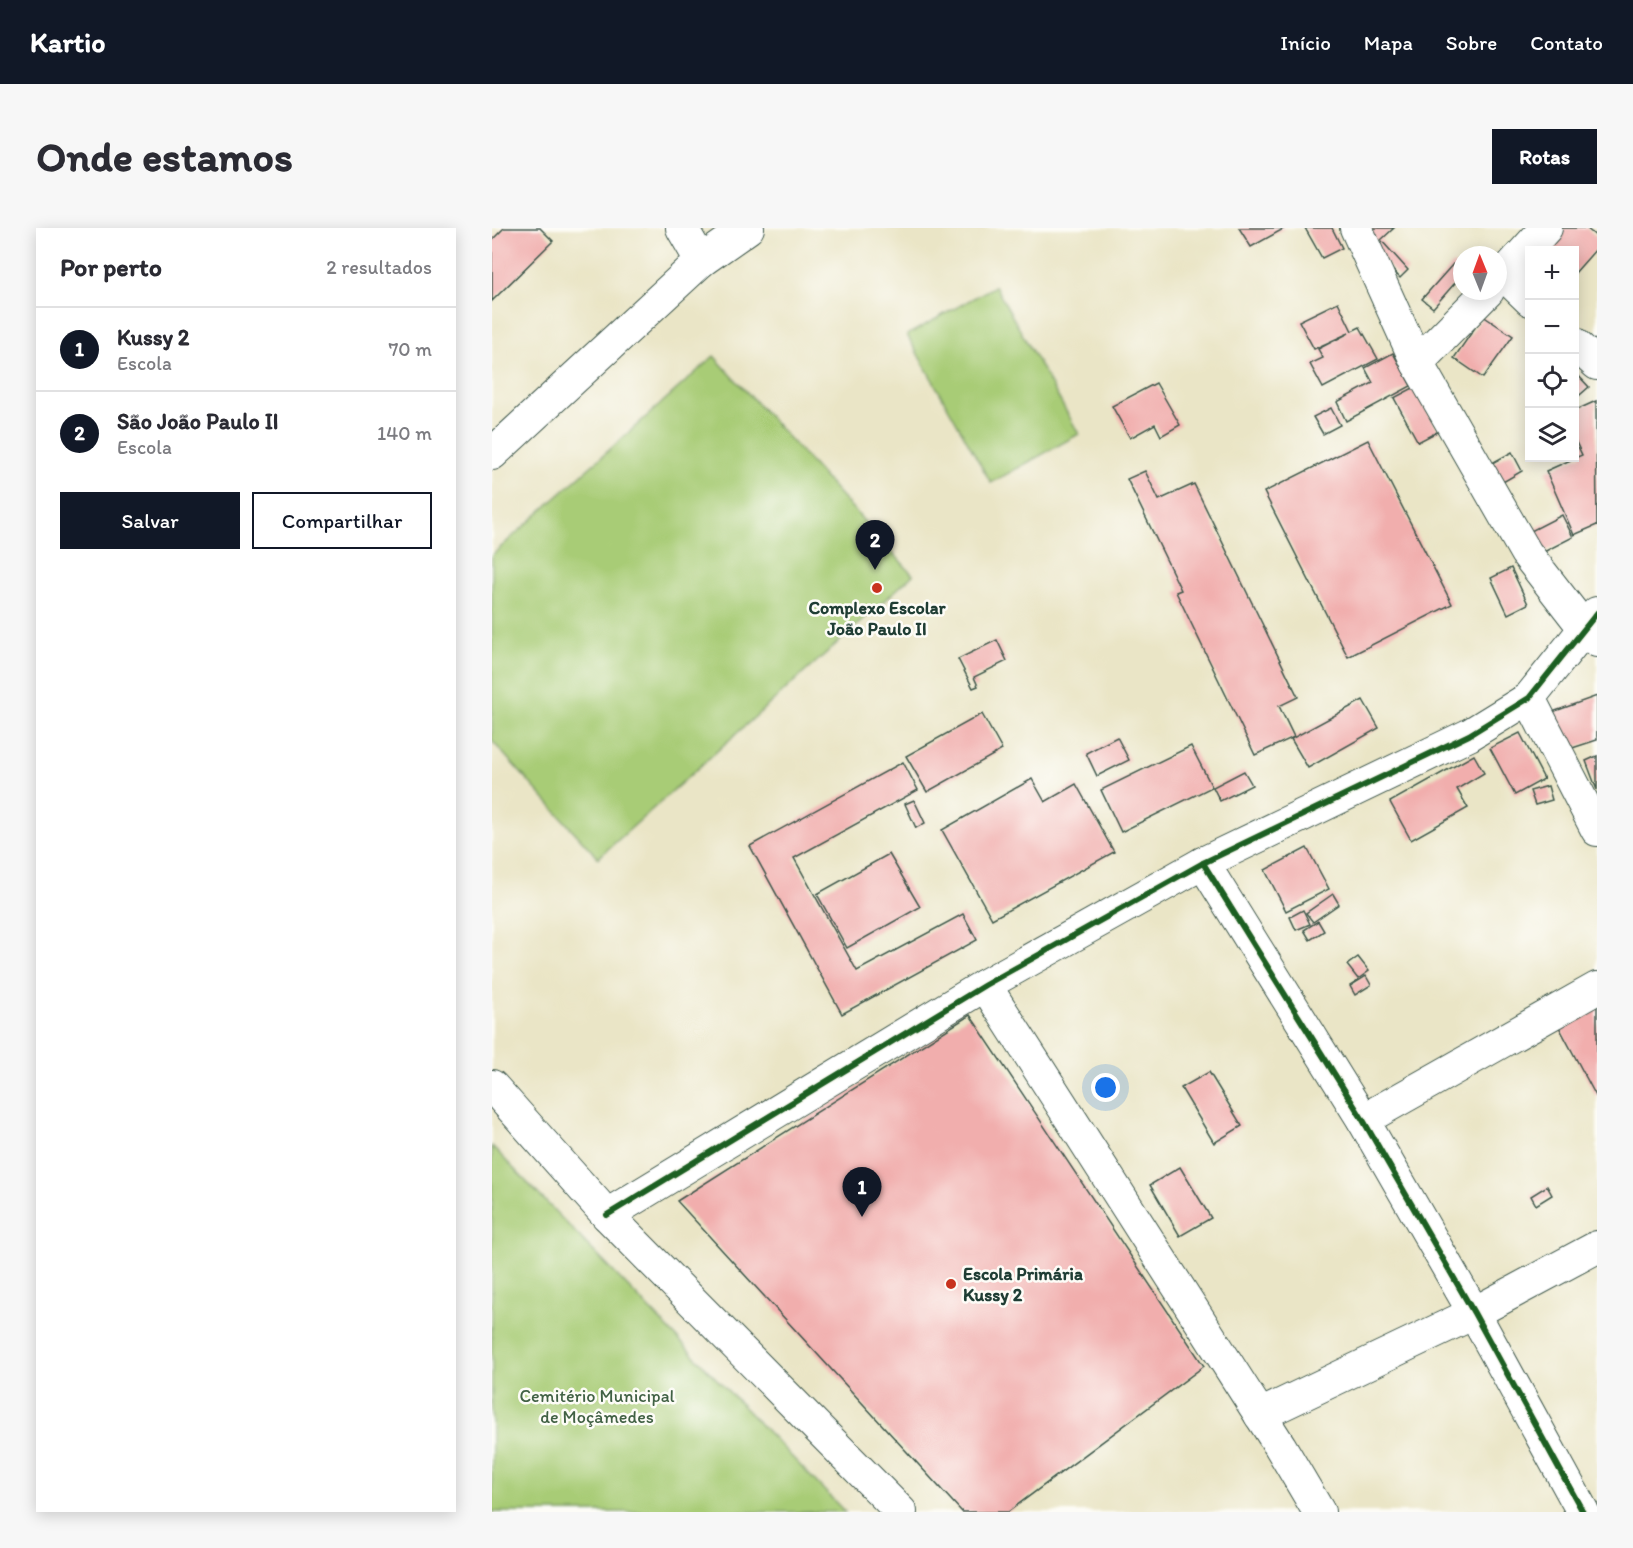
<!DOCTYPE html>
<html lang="pt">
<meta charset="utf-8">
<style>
body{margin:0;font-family:Itim,sans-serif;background:#f7f7f7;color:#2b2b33}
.controls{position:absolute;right:18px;top:18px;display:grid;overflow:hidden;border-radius:0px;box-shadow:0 3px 15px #0003}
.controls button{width:54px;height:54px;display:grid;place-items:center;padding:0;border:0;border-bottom:2px solid #e1e1e2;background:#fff;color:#2b2b33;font:30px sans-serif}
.compass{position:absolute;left:961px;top:18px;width:54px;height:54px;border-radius:50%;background:#fff;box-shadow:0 3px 15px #0003;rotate:359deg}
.you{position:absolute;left:614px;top:860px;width:21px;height:21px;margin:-15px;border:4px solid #fff;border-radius:50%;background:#1a73e8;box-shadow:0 0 0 9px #1a73e833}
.badge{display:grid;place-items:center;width:39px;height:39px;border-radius:50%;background:#111827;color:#fff;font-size:20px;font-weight:700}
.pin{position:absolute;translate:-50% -50px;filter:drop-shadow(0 2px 3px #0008)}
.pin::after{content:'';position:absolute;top:32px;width:21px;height:18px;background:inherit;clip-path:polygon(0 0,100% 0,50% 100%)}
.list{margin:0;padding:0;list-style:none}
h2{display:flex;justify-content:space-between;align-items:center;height:78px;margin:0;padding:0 24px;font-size:26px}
h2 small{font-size:20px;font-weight:400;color:#7c7c81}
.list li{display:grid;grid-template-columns:39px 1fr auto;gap:18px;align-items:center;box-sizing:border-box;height:84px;padding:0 24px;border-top:2px solid #e1e1e2}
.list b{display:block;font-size:22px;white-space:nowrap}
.list p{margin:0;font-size:20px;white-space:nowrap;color:#7c7c81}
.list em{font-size:20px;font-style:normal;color:#7c7c81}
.actions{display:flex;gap:12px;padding:18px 24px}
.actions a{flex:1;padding:14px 0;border:2px solid #111827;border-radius:0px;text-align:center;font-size:21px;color:#111827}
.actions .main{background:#111827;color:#fff}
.icon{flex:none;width:33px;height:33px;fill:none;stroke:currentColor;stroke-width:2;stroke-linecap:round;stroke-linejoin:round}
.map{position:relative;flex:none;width:1105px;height:1284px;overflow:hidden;border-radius:0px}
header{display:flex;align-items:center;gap:36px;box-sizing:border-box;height:84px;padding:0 30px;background:#111827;color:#fff}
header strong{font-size:28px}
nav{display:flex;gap:33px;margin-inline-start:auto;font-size:21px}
.intro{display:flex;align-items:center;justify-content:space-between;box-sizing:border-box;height:144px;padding:0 36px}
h1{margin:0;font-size:42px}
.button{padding:15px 27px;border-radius:0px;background:#111827;color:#fff;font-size:21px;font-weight:700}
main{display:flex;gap:36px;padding:0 36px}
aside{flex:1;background:#fff;border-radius:0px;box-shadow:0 3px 15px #0003}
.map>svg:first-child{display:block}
.green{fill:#a8cc76;stroke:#648455;stroke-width:1.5}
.building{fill:#f1aead}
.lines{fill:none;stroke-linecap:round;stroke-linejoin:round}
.minor-casing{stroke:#3d564a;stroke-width:34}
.minor{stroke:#fff;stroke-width:32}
.cycleway-casing{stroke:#fdfcf7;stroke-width:10}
.cycleway{stroke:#1b5e20;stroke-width:6}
.poi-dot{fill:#c8321e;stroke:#fdfcf7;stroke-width:2}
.labels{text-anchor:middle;stroke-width:5;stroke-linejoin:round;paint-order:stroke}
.poi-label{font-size:18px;font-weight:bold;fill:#1f3d34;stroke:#fdfcf7}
.park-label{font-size:18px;fill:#416144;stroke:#fdfcf7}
</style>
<header>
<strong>Kartio</strong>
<nav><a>Início</a><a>Mapa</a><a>Sobre</a><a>Contato</a></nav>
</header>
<div class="intro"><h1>Onde estamos</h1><a class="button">Rotas</a></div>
<main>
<aside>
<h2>Por perto<small>2 resultados</small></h2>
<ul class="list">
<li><span class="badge">1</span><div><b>Kussy 2</b><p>Escola</p></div><em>70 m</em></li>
<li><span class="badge">2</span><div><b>São João Paulo II</b><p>Escola</p></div><em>140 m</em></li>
</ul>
<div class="actions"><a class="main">Salvar</a><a>Compartilhar</a></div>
</aside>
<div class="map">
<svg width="1105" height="1284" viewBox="0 0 1105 1284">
<rect width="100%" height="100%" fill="#fdfcf7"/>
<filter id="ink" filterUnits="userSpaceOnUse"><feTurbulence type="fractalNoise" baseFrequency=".0167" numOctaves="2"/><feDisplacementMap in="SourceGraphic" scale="12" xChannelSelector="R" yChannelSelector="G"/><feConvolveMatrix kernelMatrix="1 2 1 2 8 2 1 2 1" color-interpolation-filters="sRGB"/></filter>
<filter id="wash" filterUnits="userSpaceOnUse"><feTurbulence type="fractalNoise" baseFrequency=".008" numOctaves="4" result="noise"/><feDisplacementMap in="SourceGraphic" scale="24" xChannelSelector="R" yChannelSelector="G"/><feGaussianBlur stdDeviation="1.35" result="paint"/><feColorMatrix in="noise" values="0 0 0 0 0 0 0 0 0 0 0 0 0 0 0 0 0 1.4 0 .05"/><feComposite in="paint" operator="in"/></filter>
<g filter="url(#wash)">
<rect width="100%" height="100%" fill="#eae5c6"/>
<g class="green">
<polygon points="503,58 587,206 499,255 415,107"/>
<polygon points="222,128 421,347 106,630 0,513 0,327"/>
<polygon points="0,918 353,1284 0,1284"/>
</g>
<g id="blocks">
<g class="building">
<polygon points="12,0 48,0 61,13 0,73 0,12"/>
<polygon points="747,0 793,0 759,19"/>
<polygon points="813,0 840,0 850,20 830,30"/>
<polygon points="878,0 902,0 889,12 916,42 908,50 869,8"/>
<polygon points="1066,0 1094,0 1105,9 1105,20 1082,46 1082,22 1048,22"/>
<polygon points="961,36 970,43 970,47 941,80 930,71"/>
<polygon points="846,74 860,103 868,99 886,131 831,160 818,136 831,130 826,121 857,105 822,121 807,93"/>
<polygon points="991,88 1021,108 991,150 962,130"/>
<polygon points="901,125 919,158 854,193 845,174 881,155 873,140"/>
<polygon points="1082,143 1097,159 1082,172"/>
<polygon points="664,155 688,197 669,208 663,196 638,210 620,178"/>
<polygon points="923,159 947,203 926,214 902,170"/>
<polygon points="1104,173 1105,297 1082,307 1054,243 1090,227 1082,210 1082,183"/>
<polygon points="839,180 848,197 831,206 821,189"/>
<polygon points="876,212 960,376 856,429 772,264"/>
<polygon points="1020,224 1030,243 1011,254 1000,235"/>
<polygon points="653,243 667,272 702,256 806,469 787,478 802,509 763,527 684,364 689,362 635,251"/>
<polygon points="1070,287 1081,309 1042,329 1031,307"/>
<polygon points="1019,340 1036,376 1016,386 999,350"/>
<polygon points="505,412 515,433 482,449 486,458 481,460 466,431"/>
<polygon points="1105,468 1105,512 1068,524 1055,486"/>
<polygon points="871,472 887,500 816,540 799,511"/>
<polygon points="490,486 510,522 435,564 414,528"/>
<polygon points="1028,505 1052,551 1023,567 998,520"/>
<polygon points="625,509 637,532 605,548 594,525"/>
<polygon points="699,518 720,559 629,604 609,562"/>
<polygon points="982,527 992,545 965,561 976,580 919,612 898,574"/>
<polygon points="1105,528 1105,562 1094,533"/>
<polygon points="411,534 426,562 302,630 365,743 471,686 485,712 350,786 258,618"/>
<polygon points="752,543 760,557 728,573 721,559"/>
<polygon points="540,551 553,574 584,556 622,624 500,691 450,602"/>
<polygon points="1056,558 1060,572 1043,577 1038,563"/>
<polygon points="422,572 433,595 424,600 413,576"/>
<polygon points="815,620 837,661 794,683 773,642"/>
<polygon points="397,626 428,679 355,720 325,666"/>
<polygon points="841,666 847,676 821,694 814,685"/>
<polygon points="811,682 818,696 804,702 798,689"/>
<polygon points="826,693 832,703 818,712 812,702"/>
<polygon points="866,729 877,743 866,751 855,737"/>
<polygon points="874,748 879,757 863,767 858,758"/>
<polygon points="1105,774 1105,870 1065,795"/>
<polygon points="478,787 712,1138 516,1284 470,1284 185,973"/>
<polygon points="717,844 750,898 722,915 689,860"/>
<polygon points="688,939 719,990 688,1008 658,957"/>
<polygon points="1055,958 1060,967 1044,977 1039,968"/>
</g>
</g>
</g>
<g filter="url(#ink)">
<use href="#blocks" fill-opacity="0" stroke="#3d564a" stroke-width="1.5"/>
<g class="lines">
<defs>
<g id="minor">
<polyline points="190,0 209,33"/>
<polyline points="864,0 925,135 1034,325 1093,401 1105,413"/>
<polyline points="1012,47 1038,72"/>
<polyline points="1006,53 1054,0"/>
<polyline points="1082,115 1105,136"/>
<polyline points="925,135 996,63"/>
<polyline points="0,226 209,33 256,0"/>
<polyline points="1037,470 1105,602"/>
<polyline points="711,635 871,892 982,1085 1091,1284"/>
<polyline points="493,757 788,1218 827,1284"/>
<polyline points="0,858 115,987 409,1284"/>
<polyline points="871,892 1105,760"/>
<polyline points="115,987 493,757 711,635 977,507 1037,470 1105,385"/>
<polyline points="768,1187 982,1085 1105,1019"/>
</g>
</defs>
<use href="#minor" class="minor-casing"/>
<use href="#minor" class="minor"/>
<defs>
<g id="cycleway">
<polyline points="711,635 871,892 982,1085 1091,1284"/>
<polyline points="115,987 493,757 711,635 977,507 1037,470 1105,385"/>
</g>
</defs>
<use href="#cycleway" class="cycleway-casing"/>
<use href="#cycleway" class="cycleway"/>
</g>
</g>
<g class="poi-dot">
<circle cx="385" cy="360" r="6"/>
<circle cx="459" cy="1056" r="6"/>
</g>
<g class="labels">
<g class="poi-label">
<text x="385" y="386">Complexo Escolar<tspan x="385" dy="21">João Paulo II</tspan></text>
<text x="471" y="1052" text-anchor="start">Escola Primária<tspan x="471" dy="21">Kussy 2</tspan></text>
</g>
<g class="park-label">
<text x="105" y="1174">Cemitério Municipal<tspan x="105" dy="21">de Moçâmedes</tspan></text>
</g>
</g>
</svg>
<div class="controls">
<button>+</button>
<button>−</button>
<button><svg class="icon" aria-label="locate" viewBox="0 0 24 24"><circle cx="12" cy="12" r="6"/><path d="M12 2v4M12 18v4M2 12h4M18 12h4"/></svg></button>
<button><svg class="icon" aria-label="layers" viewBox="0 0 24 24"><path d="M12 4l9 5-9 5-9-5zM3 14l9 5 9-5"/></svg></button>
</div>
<svg class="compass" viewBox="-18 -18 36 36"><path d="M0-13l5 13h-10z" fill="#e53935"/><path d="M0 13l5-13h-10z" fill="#7c7c81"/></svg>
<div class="you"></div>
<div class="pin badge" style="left:370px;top:989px">1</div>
<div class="pin badge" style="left:383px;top:342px">2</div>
</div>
</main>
